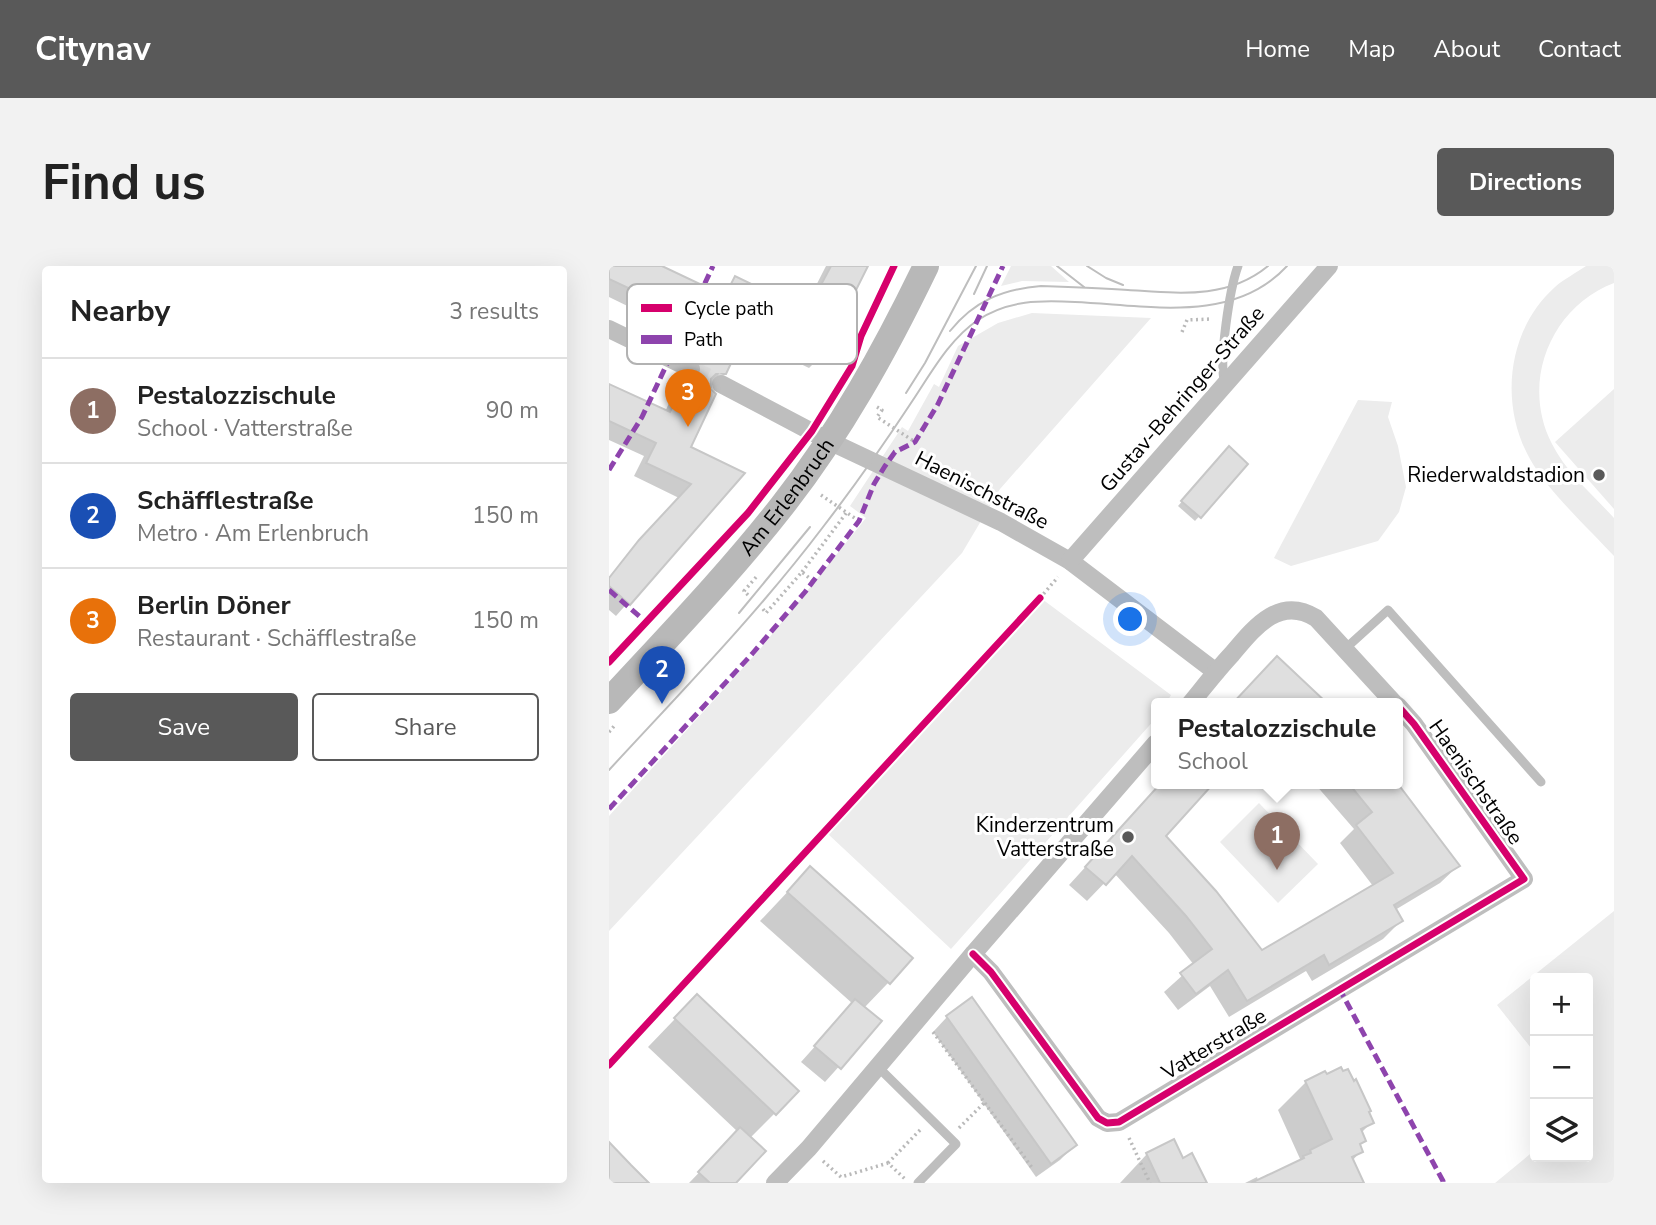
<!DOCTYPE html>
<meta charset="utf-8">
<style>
body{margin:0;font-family:"Nunito Sans",sans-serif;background:#f2f2f2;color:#222}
.controls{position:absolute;right:21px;bottom:21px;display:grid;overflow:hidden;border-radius:7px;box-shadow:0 7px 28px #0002}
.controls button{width:63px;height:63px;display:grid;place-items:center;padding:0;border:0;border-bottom:2px solid #e0e0e0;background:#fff;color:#222;font:35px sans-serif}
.you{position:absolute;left:522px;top:354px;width:24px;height:24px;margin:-18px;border:5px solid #fff;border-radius:50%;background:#1a73e8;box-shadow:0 0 0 10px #1a73e833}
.badge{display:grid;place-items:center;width:46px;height:46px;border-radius:50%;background:#595959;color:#fff;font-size:23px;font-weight:700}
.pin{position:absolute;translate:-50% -58px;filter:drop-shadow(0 2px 4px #0008)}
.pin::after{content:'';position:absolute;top:37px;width:24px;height:21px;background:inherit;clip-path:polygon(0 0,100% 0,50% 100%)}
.popup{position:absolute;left:542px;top:432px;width:252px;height:91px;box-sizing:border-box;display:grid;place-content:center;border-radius:7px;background:#fff;filter:drop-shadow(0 2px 5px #0005);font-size:23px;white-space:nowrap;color:#767676}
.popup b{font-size:26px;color:#222}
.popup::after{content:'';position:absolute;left:50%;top:100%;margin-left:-14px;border:14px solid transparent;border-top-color:#fff}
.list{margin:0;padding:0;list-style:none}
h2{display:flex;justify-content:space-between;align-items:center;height:91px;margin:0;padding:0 28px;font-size:30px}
h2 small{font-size:23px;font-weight:400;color:#767676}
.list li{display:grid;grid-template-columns:46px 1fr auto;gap:21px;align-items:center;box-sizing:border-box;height:105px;padding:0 28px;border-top:2px solid #e0e0e0}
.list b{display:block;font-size:26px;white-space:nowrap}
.list p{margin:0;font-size:23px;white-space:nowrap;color:#767676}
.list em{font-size:23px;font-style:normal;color:#767676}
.actions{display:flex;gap:14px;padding:21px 28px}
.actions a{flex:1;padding:16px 0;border:2px solid #595959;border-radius:7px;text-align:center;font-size:24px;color:#595959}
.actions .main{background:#595959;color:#fff}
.icon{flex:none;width:38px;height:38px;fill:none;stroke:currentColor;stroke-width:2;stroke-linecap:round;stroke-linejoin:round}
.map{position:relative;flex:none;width:1005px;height:917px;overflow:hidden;border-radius:7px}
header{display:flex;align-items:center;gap:42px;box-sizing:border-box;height:98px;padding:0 35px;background:#595959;color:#fff}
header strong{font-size:33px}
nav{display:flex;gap:38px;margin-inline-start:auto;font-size:24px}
.intro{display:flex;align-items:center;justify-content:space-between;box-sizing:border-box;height:168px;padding:0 42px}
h1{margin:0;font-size:49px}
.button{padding:18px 32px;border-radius:7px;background:#595959;color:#fff;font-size:24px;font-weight:700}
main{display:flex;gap:42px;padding:0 42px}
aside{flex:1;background:#fff;border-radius:7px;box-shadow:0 7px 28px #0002}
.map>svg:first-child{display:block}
.green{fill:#ececec}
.shadow{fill:#0003}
.building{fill:#dfdfdf;stroke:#c7c7c7;stroke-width:2}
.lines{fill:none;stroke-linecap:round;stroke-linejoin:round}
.street-tunnel{stroke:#d9d9d9;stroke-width:18;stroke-dasharray:18 9;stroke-linecap:butt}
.path{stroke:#b9b9b9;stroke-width:3.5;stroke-dasharray:2 3.5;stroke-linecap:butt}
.lane{stroke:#bebebe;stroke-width:9}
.street{stroke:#bebebe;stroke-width:18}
.secondary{stroke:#b8b8b8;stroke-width:26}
.tram{stroke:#bebebe;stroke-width:2}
.quiet{stroke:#8e44ad;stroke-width:5;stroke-dasharray:10 5;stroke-linecap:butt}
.cycleway-casing{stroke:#fff;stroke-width:11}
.cycleway{stroke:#d6006c;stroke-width:7}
.poi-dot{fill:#595959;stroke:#fff;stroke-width:2.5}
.labels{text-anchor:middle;stroke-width:6;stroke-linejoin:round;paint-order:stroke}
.street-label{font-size:21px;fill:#000;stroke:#fff}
.poi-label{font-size:21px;fill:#000;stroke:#fff;text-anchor:end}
.key{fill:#fff;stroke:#b2b2b2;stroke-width:2}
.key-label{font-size:19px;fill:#000}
</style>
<header>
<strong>Citynav</strong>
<nav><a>Home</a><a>Map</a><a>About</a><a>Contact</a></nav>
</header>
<div class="intro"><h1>Find us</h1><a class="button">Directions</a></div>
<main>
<aside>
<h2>Nearby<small>3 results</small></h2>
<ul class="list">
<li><span class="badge" style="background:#8d6e63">1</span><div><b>Pestalozzischule</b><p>School · Vatterstraße</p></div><em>90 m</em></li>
<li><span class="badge" style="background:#1a4fb4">2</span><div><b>Schäfflestraße</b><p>Metro · Am Erlenbruch</p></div><em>150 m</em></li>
<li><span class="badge" style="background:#e8710a">3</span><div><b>Berlin Döner</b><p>Restaurant · Schäfflestraße</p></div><em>150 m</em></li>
</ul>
<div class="actions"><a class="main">Save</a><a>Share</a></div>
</aside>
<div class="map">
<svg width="1005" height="917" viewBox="0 0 1005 917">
<rect width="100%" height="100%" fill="#fff"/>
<g class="green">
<polygon points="402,0 442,0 460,16 413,15 392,20"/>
<path d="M977 0H1005V17C942 41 911 116 943 178 957 206 984 229 1005 252V290C980 263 938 224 921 193 890 138 898 64 946 21 955 13 967 7 977 0Z"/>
<polygon points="423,47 542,52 391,223 353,287 0,665 0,550 152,382 257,252 241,240 293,161 299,165 325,118 330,121 349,80 389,57"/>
<polygon points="1005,123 1005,243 946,176"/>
<polygon points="749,134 783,136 779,151 789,180 797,221 790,246 769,275 682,300 665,292"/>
<polygon points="429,330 562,429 557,438 547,438 547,452 342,683 219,568 213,565"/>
<polygon points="650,537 709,598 669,637 611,576"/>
<polygon points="1005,645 1005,917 886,917 926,884 926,891 979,891 979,712 926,712 926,787 888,739"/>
</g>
<g class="shadow">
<polygon points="0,0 49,0 111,30 126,12 194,45 217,0 258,0 213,89 200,102 133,70 116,107 100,120 80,182 133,207 7,350 0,344 0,311 70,232 25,210 35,190 0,174 0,119 56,146 64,128 80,115 79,110 75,106 90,75 0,31"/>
<polygon points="615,187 637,198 586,255 569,240"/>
<polygon points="552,518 555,570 652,686 764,620 731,577 745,563 706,518 787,518 849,600 831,617 786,644 792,655 774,673 703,715 697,705 620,751 601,720 569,744 555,726 585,699 560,667 505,607 478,635 460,619"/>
<polygon points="201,602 302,693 255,742 270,756 216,816 192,796 244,738 151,655"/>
<polygon points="88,730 188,825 141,872 124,917 80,917 129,866 39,781"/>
<polygon points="338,751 466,879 451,894 427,911 324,766"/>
<polygon points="697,816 758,846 763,856 752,867 755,874 750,880 752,885 743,895 749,917 636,917 648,911 649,914 659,908 660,910 692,895 669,844"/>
<polygon points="538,888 573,894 596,917 511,917"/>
</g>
<g class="building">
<polygon points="0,0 53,0 116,30 126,10 198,45 222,0 259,0 214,90 142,55 117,108 107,108 102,113 102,123 107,128 82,181 136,207 21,339 0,320 0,312 30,274 82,218 37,197 47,177 0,155 0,118 61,146 77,113 88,113 92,107 92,97 87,93 102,61 0,13"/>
<polygon points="620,180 639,198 592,252 572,235"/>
<polygon points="668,390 719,438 623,438"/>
<polygon points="551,518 604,518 557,570 607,625 653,684 784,607 747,559 763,546 740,518 789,518 851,600 785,639 794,655 720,699 715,689 638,735 619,704 587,728 571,707 603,683 577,650 523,590 497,619 476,601"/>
<polygon points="201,600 304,692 281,718 178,626"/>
<polygon points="88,728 190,825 167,849 65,752"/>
<polygon points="363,731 468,879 442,898 337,750"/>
<polygon points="246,733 273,755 232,803 205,780"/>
<polygon points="732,801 734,805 739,803 745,815 747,813 762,845 760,846 765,857 752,863 757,875 751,878 754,886 743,891 755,917 642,917 695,892 694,890 702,887 701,884 723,873 696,815 716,805 718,808"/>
<polygon points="131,861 157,885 127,917 101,917 89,906"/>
<polygon points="565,873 574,892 583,887 598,917 551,917 537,887"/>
<polygon points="0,876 22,899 40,917 0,917"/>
</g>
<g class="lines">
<polyline class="street-tunnel" points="82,103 112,118"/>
<g class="path">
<polyline points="573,66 578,54 603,53"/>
<polyline points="268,141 273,144 268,151 306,176"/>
<polyline points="212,229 250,255"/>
<polyline points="193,306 238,246"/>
<polyline points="139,329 135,325 149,309"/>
<polyline points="431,332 449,311"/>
<polyline points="154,343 157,347 193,306 204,315"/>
<polyline points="0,466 6,459"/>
<polyline points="324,766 424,903"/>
<polyline points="350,862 375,837"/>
<polyline points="520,872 541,917"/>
<polyline points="214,895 232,911 279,897 296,913"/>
<polyline points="279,897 312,863"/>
</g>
<g class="lane">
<path d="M616 118C609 96 621 22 629 0"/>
<polyline points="737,382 779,344 932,516"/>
<polyline points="269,801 347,878 309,917"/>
</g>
<g class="street">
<polyline points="0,63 82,103"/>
<polyline points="112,118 220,175 392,256 461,295 607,406"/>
<polyline points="461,295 720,0"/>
<path d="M581 438C595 421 608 404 623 388 645 362 670 329 707 352L786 438"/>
<polyline points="364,688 382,706 489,852 498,857 510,856 915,613 805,458 789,440"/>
<polyline points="166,917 200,882 364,688 547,477"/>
</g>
<path class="secondary" id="s1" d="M0 435C59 371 119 309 173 240 231 166 276 85 317 0"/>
<g class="tram">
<polyline points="448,0 475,21"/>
<polyline points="478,0 497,12 514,19"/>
<polyline points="365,28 378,0"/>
<path d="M341 65C365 35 394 23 432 20 461 21 490 22 519 24 568 27 618 34 659 0"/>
<polyline points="297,127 316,97 367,0"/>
<polyline points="130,347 201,261"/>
<path d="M0 504C73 425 149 347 214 261 244 222 273 181 300 140 320 111 339 74 369 54 399 34 432 34 466 36 537 39 624 59 678 0"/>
</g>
<g class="quiet">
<polyline points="0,204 33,151 104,0"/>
<polyline points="0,324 37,356"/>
<polyline points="0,543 143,388 196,326 250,255 265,218 276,200 286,186 306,176 329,138 394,0"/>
<polyline points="730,722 834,915 834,917"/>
</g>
<defs>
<g id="cycleway">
<polyline points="0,396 139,247 203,165 243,100 252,70 285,0"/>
<polyline points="364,688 382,706 489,852 498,857 510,856 915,613 805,458 789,440"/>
<polyline points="0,799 431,332"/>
</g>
</defs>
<use href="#cycleway" class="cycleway-casing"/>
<use href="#cycleway" class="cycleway"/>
</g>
<g class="poi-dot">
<circle cx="990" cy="209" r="7"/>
<circle cx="519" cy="571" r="7"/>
</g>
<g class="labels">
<g class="street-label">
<text transform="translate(573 133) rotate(-49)" y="7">Gustav-Behringer-Straße</text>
<text transform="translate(373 224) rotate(27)" y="7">Haenischstraße</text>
<text dy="7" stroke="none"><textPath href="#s1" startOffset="271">Am Erlenbruch</textPath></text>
<text transform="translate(867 516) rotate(55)" y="7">Haenischstraße</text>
<text transform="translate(605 778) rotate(-31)" y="7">Vatterstraße</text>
</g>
<g class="poi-label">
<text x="976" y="216">Riederwaldstadion</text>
<text x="505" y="566">Kinderzentrum<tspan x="505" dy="24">Vatterstraße</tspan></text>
</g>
</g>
<rect x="18" y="18" width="230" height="80" rx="10" class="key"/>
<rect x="32" y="38" width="31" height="8" fill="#d6006c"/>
<rect x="32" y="69" width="31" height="9" fill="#8e44ad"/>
<g class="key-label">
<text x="75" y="49">Cycle path</text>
<text x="75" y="80">Path</text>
</g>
</svg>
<div class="controls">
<button>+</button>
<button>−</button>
<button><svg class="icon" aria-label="layers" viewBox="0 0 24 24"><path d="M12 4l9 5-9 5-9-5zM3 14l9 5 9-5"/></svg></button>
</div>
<div class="you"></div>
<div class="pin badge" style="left:668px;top:604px;background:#8d6e63">1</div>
<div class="popup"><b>Pestalozzischule</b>School</div>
<div class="pin badge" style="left:53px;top:438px;background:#1a4fb4">2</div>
<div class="pin badge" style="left:79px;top:161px;background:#e8710a">3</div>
</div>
</main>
